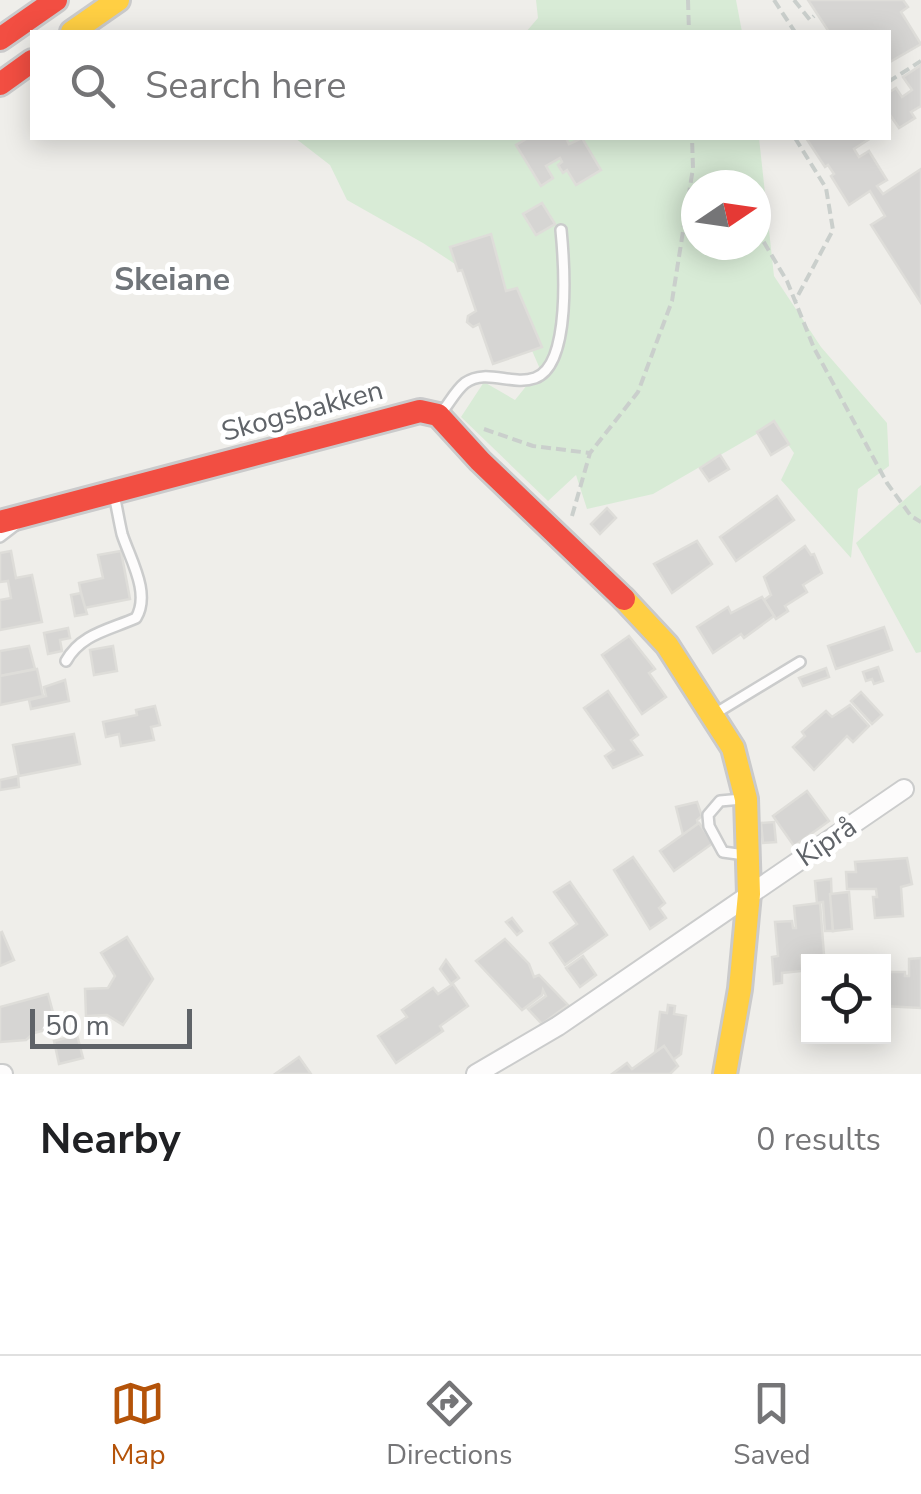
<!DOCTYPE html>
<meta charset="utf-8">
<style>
body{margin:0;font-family:"Nunito Sans",sans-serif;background:#f6f6f6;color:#202124}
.controls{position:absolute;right:30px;bottom:30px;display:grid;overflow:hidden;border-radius:0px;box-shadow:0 5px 25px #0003}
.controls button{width:90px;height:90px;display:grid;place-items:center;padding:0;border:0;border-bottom:2px solid #e0e0e0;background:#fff;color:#202124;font:50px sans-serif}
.compass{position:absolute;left:681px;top:170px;width:90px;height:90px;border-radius:50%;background:#fff;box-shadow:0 5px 25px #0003;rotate:77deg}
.scale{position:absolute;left:30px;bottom:25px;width:162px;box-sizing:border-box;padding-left:10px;border:5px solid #5f6368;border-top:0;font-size:28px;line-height:35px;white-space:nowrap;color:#5f6368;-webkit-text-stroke:8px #fff;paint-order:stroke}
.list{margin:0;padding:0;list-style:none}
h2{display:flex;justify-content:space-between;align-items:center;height:130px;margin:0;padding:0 40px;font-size:42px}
h2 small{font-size:32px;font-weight:400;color:#757577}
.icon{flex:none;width:55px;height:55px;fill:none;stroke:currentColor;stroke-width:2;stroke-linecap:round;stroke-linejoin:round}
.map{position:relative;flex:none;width:921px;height:1074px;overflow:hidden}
.search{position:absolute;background:#fff;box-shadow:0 5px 25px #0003;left:30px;right:30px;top:30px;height:110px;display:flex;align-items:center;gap:25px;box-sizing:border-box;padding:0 35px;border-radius:0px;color:#757577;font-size:38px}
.sheet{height:280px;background:#fff}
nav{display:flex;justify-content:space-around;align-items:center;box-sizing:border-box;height:140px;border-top:2px solid #e0e0e0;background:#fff;font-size:28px;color:#757577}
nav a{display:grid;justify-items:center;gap:5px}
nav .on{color:#b45309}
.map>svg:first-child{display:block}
.green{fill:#d8ebd6;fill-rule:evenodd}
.building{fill:#d6d5d3;stroke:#deddd9;stroke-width:2.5}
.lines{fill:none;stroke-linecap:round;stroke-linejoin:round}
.lane-casing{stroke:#cbcccc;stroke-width:14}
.street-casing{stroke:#cbcccc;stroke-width:22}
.slow-casing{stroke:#cacacb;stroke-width:28}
.jam-casing{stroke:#cacacb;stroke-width:28}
.path{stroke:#cacfcc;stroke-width:4;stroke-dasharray:10 5;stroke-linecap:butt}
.lane{stroke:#fdfcfc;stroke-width:9}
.street{stroke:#fdfcfc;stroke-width:18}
.slow{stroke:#ffcf43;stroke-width:22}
.jam{stroke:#f24e42;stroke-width:22}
.labels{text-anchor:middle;stroke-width:10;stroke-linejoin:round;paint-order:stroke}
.street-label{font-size:28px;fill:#5f6368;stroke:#fff}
.quarter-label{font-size:32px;font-weight:bold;fill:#70757a;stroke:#fff}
</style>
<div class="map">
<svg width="921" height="1074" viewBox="0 0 921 1074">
<rect width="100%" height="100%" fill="#efeeea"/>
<g class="green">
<polygon points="536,0 736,0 742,32 526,32 538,18"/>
<path d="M295 138H759L774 276 821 347 887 423 889 466 858 489 851 558 781 480 794 453 774 424 653 494 587 509 576 475 548 501 461 417 484 382 515 400 540 369 510 300 423 243 347 200 330 165ZM696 185H756V245H696Z"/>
<polygon points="921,485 921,652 916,653 856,543"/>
</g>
<g class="building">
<polygon points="808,0 903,0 908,7 901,12 921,44 888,63 888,32 829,32"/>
<polygon points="921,65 921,106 911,112 915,118 899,128 888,112 888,93 896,88 902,97 912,90 903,77"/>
<polygon points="528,138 566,138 569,144 582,138 601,170 576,185 567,170 563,173 558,165 562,162 560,158 546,166 553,178 541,186 516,145"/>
<polygon points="806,138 871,138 854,149 859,157 869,151 887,180 877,186 883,194 921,169 921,303 871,225 885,216 870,191 849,205 831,176 834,174 828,165 825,167"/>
<polygon points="542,203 555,224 536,235 523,214"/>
<polygon points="491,234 506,291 517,288 542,347 493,364 479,324 473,327 467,322 468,316 476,311 462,270 458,271 450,247"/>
<polygon points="774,421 789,444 771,455 757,432"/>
<polygon points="720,455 729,469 709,481 700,468"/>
<polygon points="777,496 794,520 736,561 720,537"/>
<polygon points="607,508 616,518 600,534 591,524"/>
<polygon points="697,541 712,564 672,593 654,564"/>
<polygon points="805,546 811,555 814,554 822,573 803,585 807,592 785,606 788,611 776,619 764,600 771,595 764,577"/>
<polygon points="11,551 16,578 32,575 42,622 0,630 0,600 11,598 8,581 0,582 0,553"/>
<polygon points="121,551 130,599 84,608 79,583 103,578 98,555"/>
<polygon points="81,593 87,614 75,616 71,595"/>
<polygon points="762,597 774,616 744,638 741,634 713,653 697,627 728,607 731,613"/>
<polygon points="884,627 892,650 836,669 828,646"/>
<polygon points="68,628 70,638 60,640 62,651 48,654 44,633"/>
<polygon points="629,636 655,669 649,673 666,697 642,714 602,655"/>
<polygon points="29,646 35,669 0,676 0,651"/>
<polygon points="113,646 117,671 94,675 90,650"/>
<polygon points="878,667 883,681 874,684 872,679 866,681 863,672"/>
<polygon points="826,668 829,677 803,686 799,678"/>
<polygon points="37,669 43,696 0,705 0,676"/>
<polygon points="65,680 69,701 31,709 29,700 46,696 44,687"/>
<polygon points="608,691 638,735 631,740 642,755 613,768 605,756 614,750 584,708"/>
<polygon points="861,692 882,715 872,724 851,701"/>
<polygon points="850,705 869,726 853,742 847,736 814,770 793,747 805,736 802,732 826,711 832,717"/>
<polygon points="155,706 160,725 151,727 154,740 121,746 119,734 106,737 103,722 137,715 136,710"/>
<polygon points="74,734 80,764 19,776 13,745"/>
<polygon points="18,776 19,787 0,790 0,780"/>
<polygon points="807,791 829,821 794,846 773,816"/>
<polygon points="697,802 702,816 697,820 698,824 683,835 676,807"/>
<polygon points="774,822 776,842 763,843 761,823"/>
<polygon points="699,823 713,843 674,871 660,851"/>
<polygon points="633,857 665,903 659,908 666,918 650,929 614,870"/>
<polygon points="907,858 912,884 901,887 903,916 875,918 873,897 877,897 876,889 847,889 846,872 856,872 855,862"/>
<polygon points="831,879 833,931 825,931 823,902 817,903 815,881"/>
<polygon points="570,882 607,935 565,965 550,943 577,924 554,892"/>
<polygon points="849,892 852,929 833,931 830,894"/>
<polygon points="820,903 824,955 801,956 802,971 782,973 782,983 774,984 772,957 778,956 775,922 792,921 793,928 796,928 794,906"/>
<polygon points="512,918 522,931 517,935 506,922"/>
<polygon points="2,932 14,960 0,966 0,933"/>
<polygon points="127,937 153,979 123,1025 107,1015 86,1016 85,989 108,988 115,976 101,953"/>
<polygon points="505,939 529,964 534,977 539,975 568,1005 542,1024 528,1009 546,996 543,990 542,995 522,1010 476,961"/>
<polygon points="583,956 596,975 580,987 566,968"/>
<polygon points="921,958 921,1008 884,1006 884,972 905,972 905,976 909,976 909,959"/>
<polygon points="446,960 459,978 451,984 440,969"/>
<polygon points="453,984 468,1006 440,1026 443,1031 396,1063 378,1036 407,1017 402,1010 433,988 438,994"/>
<polygon points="48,994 57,1027 34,1033 26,1040 0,1042 0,1007"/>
<polygon points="668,1005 675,1006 674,1014 686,1016 681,1054 673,1060 664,1046 655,1053 660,1012 667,1013"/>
<polygon points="77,1035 83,1058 59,1064 54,1041"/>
<polygon points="664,1046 678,1066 670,1074 612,1074 627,1063 632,1069"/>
<polygon points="299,1057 311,1074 275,1074"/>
</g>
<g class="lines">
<defs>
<g id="lane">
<path d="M441 413C449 404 455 391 465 383 486 368 512 386 535 378 572 365 564 261 561 230"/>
<polyline points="0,537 17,524"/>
<path d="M66 661C81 634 109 630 136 618 151 593 130 559 122 534 119 521 117 508 114 495"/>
<polyline points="716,713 800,662"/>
<polyline points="742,799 720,801 708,815 709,826 723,852 745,855"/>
</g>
<g id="street">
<polyline points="0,1074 3,1074"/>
<polyline points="476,1074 558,1026 904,789"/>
</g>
<g id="slow">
<polyline points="72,32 118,0"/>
<polyline points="624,599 667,645 733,748 746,799 749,894 740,989 725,1074"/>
</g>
<g id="jam">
<polyline points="0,39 56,0"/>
<polyline points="0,84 32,61"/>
<polyline points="0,522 420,411 438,415 480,461 624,599"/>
</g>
</defs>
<use href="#lane" class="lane-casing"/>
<use href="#street" class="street-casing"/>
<use href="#slow" class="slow-casing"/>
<use href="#jam" class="jam-casing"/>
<g class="path">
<polyline points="688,0 689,32"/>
<polyline points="774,0 795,32"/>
<polyline points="794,0 810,20 814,16"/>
<polyline points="888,82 921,61"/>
<polyline points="795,138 826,188 833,230 795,301"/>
<polyline points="685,222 696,220"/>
<polyline points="756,229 787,281 814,348 887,483 911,516 921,522"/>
<polyline points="484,429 533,446 590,453"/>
<polyline points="572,516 590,453 638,392 672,301 693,168 692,138"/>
</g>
<use href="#lane" class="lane"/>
<use href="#street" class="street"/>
<use href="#slow" class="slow"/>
<use href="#jam" class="jam"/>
</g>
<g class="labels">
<g class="street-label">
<text transform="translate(302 410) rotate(-15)" y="10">Skogsbakken</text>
<text transform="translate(826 841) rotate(-34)" y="10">Kiprå</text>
</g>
<g class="quarter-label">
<text x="172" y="290">Skeiane</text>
</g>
</g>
</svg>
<div class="controls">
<button><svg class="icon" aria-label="locate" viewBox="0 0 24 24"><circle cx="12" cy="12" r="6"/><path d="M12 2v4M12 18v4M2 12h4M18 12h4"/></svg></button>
</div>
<svg class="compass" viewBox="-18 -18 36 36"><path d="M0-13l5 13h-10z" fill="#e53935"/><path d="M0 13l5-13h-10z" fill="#757577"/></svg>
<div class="scale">50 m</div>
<div class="search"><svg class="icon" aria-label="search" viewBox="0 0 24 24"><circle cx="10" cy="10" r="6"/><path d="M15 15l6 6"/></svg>Search here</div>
</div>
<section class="sheet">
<h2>Nearby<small>0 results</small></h2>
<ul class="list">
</ul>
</section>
<nav>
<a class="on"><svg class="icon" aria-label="map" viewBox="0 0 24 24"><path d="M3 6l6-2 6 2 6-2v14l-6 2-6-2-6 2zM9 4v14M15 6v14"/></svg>Map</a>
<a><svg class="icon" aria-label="directions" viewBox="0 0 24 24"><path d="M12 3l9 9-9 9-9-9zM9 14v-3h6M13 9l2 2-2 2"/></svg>Directions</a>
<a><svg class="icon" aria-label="saved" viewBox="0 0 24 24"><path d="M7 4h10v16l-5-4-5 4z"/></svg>Saved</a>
</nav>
